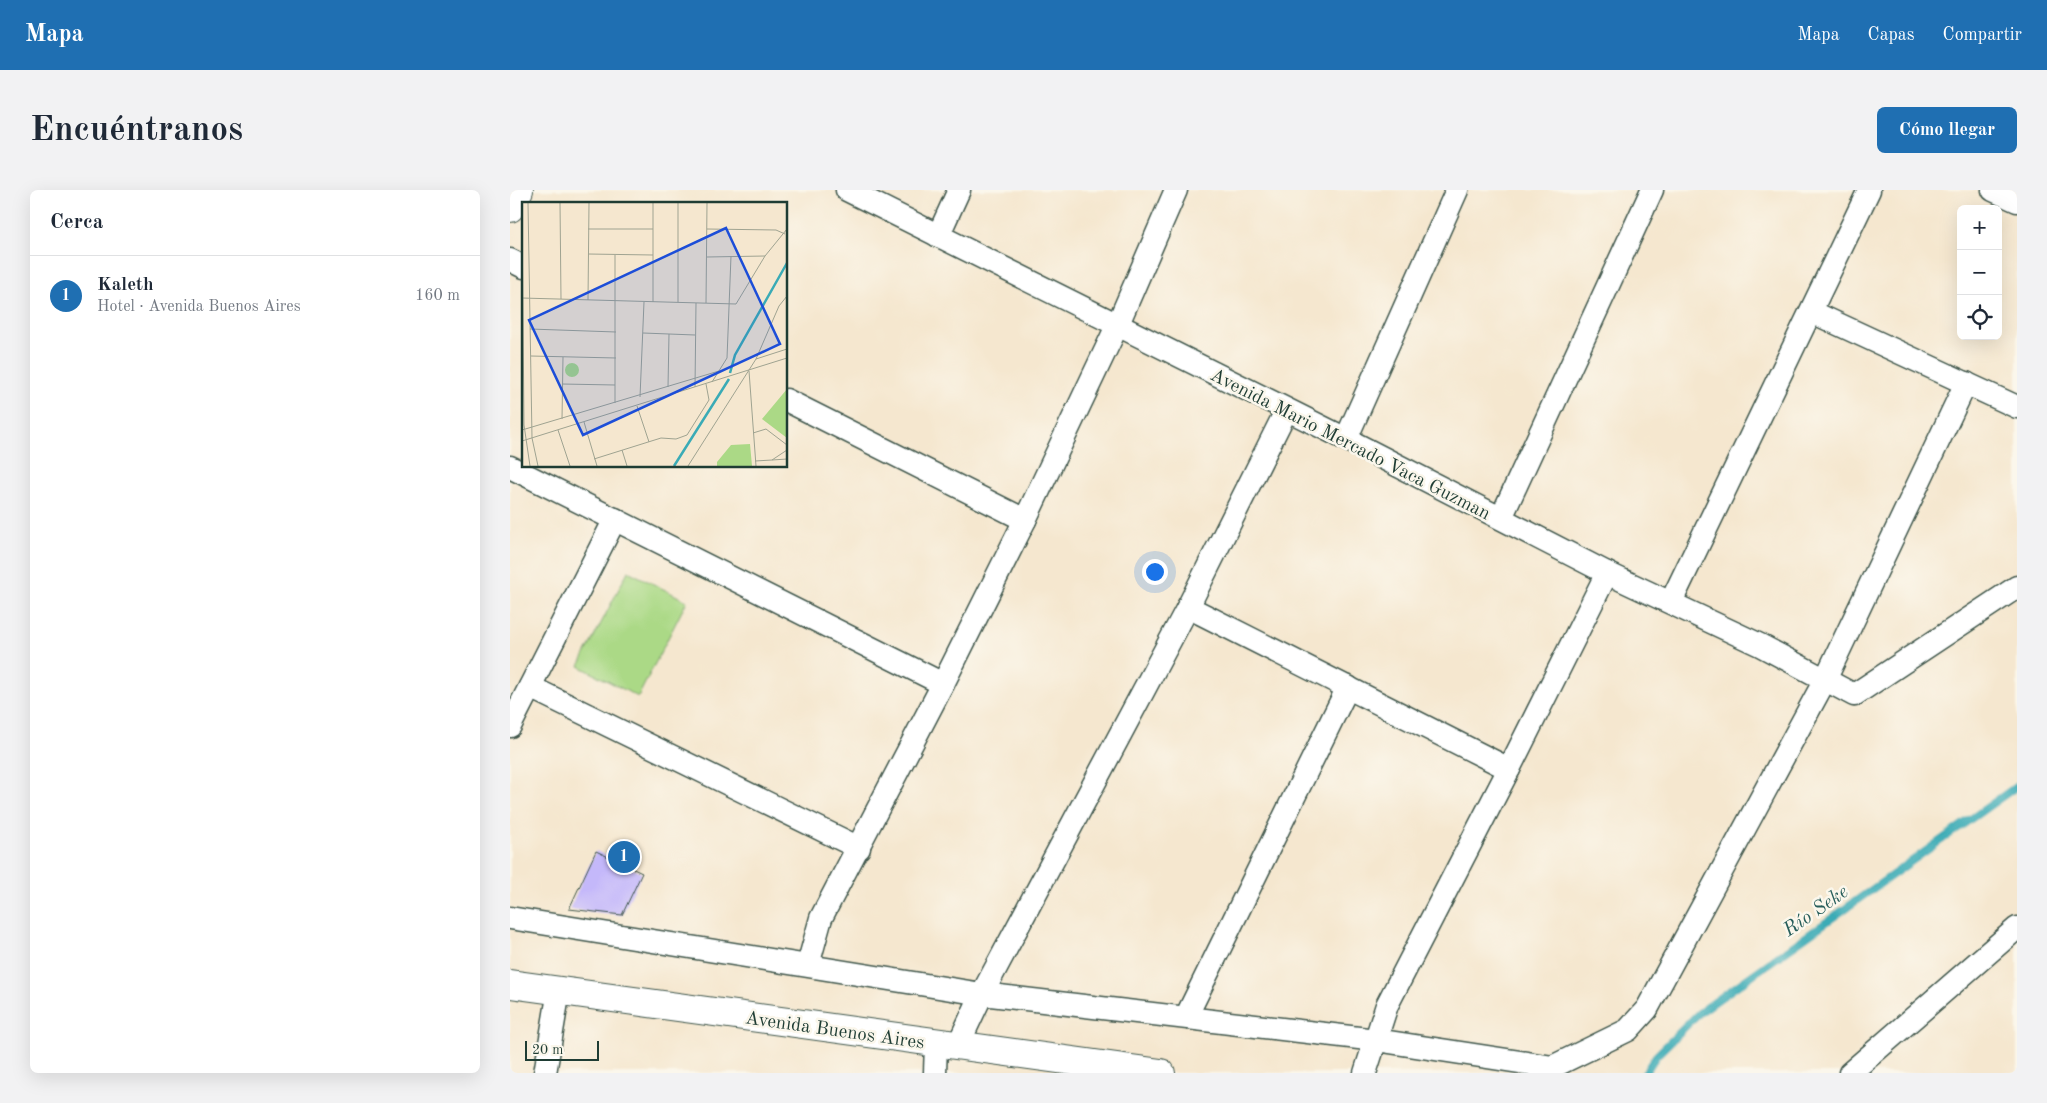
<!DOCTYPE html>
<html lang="es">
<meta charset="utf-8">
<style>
body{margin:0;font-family:"Old Standard TT",serif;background:#f2f2f3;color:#1f2937}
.controls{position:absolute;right:15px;top:15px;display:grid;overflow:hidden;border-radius:8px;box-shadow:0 5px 20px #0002}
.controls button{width:45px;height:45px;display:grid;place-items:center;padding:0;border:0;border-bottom:1px solid #e0e1e3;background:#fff;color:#1f2937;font:25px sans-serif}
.scale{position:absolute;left:15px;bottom:12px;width:74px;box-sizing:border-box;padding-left:5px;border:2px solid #1f3d34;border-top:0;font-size:14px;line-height:18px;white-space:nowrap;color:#1f3d34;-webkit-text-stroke:4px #fbf7ec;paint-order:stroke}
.you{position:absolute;left:644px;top:381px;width:18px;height:18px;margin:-12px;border:4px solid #fff;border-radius:50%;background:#1a73e8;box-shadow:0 0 0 8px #1a73e833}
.badge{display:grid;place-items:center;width:32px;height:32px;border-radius:50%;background:#1f6fb2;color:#fff;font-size:16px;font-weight:700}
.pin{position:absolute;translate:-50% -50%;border:2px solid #fff;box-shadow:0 1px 5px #0006}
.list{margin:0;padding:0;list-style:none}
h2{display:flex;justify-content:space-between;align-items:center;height:65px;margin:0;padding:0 20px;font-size:21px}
h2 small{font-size:16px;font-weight:400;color:#747a83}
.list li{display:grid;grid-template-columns:32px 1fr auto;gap:15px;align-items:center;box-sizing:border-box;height:80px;padding:0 20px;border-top:1px solid #e0e1e3}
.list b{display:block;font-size:19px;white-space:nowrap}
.list p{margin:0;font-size:16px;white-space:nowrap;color:#747a83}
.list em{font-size:16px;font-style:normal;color:#747a83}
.icon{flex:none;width:28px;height:28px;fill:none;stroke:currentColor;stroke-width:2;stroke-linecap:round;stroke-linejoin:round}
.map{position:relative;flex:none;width:1507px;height:883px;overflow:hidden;border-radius:8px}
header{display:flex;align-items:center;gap:30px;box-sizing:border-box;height:70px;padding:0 25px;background:#1f6fb2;color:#fff}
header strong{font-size:24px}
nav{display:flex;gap:28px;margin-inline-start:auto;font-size:18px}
.intro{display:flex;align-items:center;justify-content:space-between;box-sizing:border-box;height:120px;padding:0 30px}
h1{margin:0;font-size:35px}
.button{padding:12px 22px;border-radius:8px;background:#1f6fb2;color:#fff;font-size:18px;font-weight:700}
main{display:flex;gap:30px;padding:0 30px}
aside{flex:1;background:#fff;border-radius:8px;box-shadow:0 5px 20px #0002}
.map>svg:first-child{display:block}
.green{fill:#abd986;stroke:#658b5d}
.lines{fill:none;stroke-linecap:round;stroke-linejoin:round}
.stream{stroke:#3aabb6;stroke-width:8}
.building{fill:#c4b8fa}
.minor-casing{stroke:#3f564b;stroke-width:25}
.tertiary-casing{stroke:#3f564b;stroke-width:30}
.trunk-casing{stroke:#3f564b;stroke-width:30}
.minor{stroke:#fff;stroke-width:22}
.tertiary{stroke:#fff;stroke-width:28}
.trunk{stroke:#fff;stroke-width:28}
.labels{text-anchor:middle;stroke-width:5;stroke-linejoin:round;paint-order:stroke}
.street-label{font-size:19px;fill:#1f3d34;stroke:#fbf7ec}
.water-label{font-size:20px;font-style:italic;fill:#275e5b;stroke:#fbf7ec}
.inset-river{fill:none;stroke:#3aabb6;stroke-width:2.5}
.inset-road{fill:none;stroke:#9fa391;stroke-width:1}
.view{fill:#1d4ed8;fill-opacity:0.15;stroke:#1d4ed8;stroke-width:2.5}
.inset-edge{fill:none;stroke:#1f3d34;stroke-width:2.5}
</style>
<header>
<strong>Mapa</strong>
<nav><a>Mapa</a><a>Capas</a><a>Compartir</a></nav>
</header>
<div class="intro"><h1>Encuéntranos</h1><a class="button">Cómo llegar</a></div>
<main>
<aside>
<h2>Cerca<small></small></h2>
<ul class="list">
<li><span class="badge">1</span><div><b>Kaleth</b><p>Hotel · Avenida Buenos Aires</p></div><em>160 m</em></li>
</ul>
</aside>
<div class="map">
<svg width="1507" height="883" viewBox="0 0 1507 883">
<rect width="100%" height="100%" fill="#fbf7ec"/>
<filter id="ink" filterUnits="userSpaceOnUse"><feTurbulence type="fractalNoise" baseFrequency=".02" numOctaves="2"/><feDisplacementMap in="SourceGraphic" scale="10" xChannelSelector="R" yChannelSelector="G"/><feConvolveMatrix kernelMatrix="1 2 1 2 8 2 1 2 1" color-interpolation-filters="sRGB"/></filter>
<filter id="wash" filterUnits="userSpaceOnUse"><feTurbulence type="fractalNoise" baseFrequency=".0096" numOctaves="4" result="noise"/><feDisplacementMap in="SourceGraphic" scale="20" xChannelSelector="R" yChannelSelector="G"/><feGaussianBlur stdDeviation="1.12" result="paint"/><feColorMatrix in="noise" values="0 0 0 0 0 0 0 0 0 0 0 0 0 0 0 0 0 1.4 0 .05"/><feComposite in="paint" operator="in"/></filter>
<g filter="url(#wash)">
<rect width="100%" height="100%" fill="#f5e7cf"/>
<polygon class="green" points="118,381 177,411 128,507 69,476"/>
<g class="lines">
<polyline class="stream" points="1135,883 1146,866 1189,823 1507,596"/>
</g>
<g id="blocks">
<polygon class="building" points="86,661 132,683 112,725 59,719"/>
</g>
</g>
<g filter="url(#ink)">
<use href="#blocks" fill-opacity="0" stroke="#3f564b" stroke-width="1"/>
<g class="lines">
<defs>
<g id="minor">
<polyline points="337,0 836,249 1097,383 1250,455 1344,505 1507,397"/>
<polyline points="1483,0 1507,11"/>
<polyline points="428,46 449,0"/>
<polyline points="0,70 14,77"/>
<polyline points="1302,122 1507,217"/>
<polyline points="276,210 515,330"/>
<polyline points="836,249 947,0"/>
<polyline points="0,277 433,494"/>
<polyline points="991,328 1142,0"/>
<polyline points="1161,412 1359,0"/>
<polyline points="678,417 999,579"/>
<polyline points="20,497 349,658"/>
<polyline points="0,536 105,329"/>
<polyline points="0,728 472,804 866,850 1043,877"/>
<polyline points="298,775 311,728 433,494 515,330 607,136 666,0"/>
<polyline points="676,827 838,497"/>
<polyline points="448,855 472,804 678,417 776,221"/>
<polyline points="35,883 49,800"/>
<polyline points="425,883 426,853"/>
<polyline points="855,883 877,815 999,579 1097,383"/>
<polyline points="1030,883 1118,840 1137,819 1315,490 1456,193"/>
<polyline points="1340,883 1507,738"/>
</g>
<polyline id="tertiary" points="0,18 9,0"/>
<polyline id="trunk" points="0,794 651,883"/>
</defs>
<use href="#minor" class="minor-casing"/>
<use href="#tertiary" class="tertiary-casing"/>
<use href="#trunk" class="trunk-casing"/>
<use href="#minor" class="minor"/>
<use href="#tertiary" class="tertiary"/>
<use href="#trunk" class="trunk"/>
</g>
</g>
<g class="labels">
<g class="street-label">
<text transform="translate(841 253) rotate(27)" y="7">Avenida Mario Mercado Vaca Guzman</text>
<text transform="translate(325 839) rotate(8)" y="7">Avenida Buenos Aires</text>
</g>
<g class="water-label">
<text transform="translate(1305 720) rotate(-35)" y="7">Río Seke</text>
</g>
</g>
<g transform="translate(12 12)">
<rect width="265" height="265" fill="#f5e7cf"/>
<path d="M43 168a7 7 0 1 1 14 0a7 7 0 1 1-14 0ZM265 187V236L240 217ZM228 242 230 264H195V260L209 243Z" fill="#abd986"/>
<path class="inset-river" d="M208 171 213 153 265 61M152 264 207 177"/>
<path class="inset-road" d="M6 1 10 236 16 264M38 1 39 97M131 1V100M156 1V100M0 11 2 223 8 264M66 27H131M185 27 254 28 263 32M66 52 131 53M185 55 243 54M0 96 214 102 243 54 265 27M66 98 67 1M184 101 185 1M8 127 94 130M121 131 173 133M9 154 94 156M234 157 265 147M227 169 234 264M190 180 205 156 209 54M40 182 93 183M146 185 147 132M173 185 174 101M118 195 122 100M93 201V53M115 204 127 240M40 217 41 155M62 220 75 264M0 228 197 169M36 228 48 264M231 231 244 227 265 243M0 239 265 156M100 248 105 264M72 257 139 236 154 237 165 233 187 198 184 182M250 258 265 257M233 259 250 258 265 248M166 264 234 157 257 104 265 94"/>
<path class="view" d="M204 26 258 142 61 233 7 118Z"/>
<rect width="265" height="265" class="inset-edge"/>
</g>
</svg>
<div class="controls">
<button>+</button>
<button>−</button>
<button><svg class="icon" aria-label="locate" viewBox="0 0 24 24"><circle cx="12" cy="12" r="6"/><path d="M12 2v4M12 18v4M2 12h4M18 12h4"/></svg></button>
</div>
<div class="scale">20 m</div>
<div class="you"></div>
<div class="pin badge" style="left:114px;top:667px">1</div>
</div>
</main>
